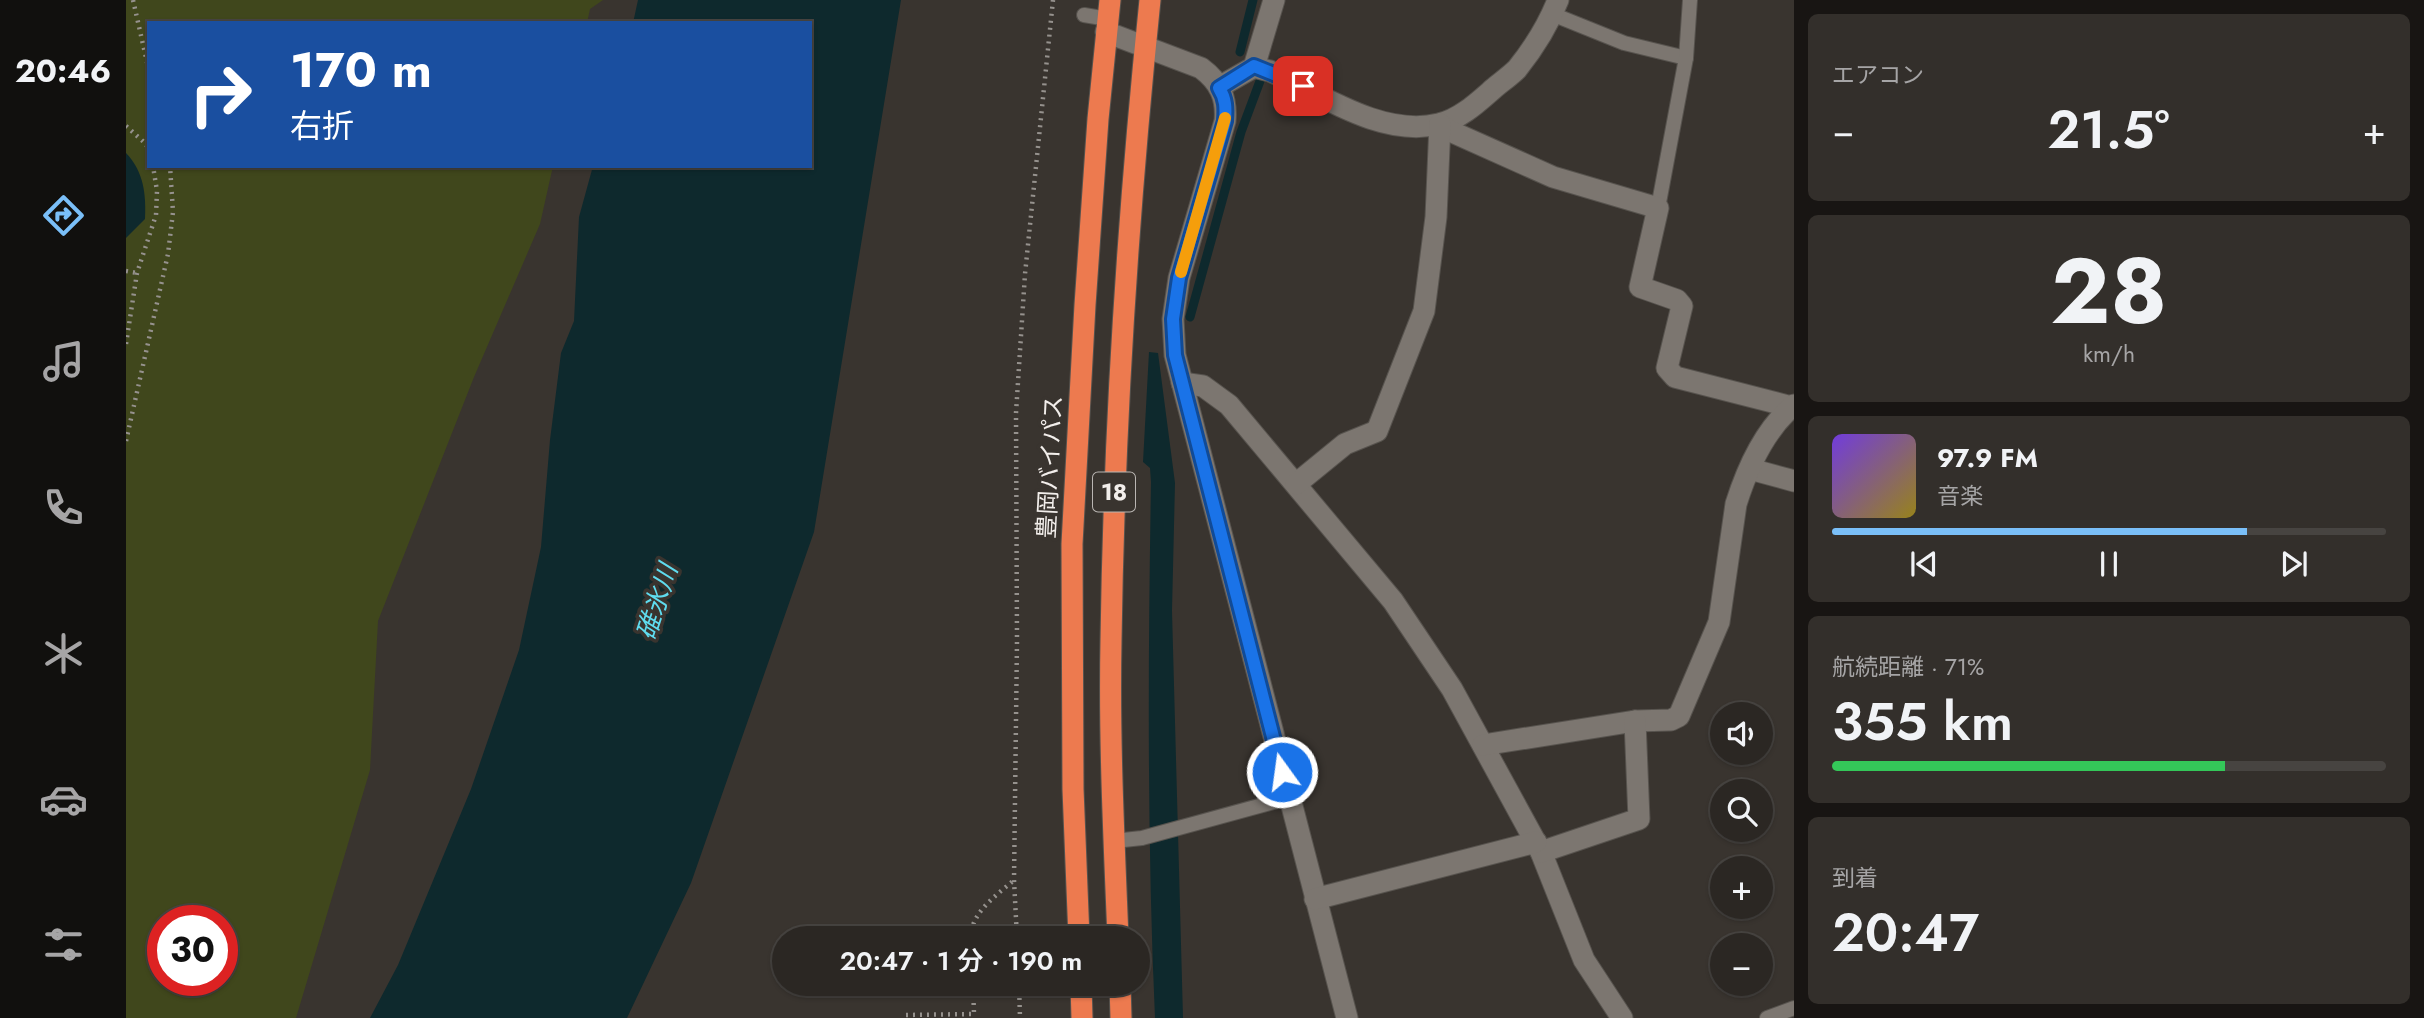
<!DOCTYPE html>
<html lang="ja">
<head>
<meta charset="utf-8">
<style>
  :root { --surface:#2b2723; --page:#332f2b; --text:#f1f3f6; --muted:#a6a5a6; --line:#474441; --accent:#7abff8 }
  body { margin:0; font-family:Jost,"Noto Sans JP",sans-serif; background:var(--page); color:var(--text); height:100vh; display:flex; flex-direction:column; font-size:26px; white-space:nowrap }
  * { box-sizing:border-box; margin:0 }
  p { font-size:23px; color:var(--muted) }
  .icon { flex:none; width:38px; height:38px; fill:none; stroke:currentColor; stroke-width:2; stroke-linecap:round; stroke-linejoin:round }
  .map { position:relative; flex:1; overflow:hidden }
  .drawer { display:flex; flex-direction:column; gap:14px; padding:14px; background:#181513; width:630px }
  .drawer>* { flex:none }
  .banner { position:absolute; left:21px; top:21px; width:665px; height:147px; border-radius:0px; box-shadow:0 2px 5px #0004,0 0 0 2px var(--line); background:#1a4fa0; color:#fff; overflow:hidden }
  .buttons { position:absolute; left:1584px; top:702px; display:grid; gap:14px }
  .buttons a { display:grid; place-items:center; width:63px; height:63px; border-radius:50%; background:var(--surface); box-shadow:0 2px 5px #0004,0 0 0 2px var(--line); font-size:35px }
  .speed { position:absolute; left:21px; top:905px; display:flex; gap:14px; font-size:35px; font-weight:700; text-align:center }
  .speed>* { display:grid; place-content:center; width:91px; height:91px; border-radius:50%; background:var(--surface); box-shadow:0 2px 5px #0004,0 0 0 2px var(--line); line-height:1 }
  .speed .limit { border:10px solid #d22; background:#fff; color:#111 }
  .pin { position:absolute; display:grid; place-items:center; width:60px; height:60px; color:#fff; margin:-30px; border-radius:14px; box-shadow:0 4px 10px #0006 }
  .me { position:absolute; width:77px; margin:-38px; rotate:346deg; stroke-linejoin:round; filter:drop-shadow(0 0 5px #0008) }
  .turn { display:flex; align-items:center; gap:24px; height:147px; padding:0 28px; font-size:32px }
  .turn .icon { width:91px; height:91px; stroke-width:2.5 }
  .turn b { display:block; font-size:49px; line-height:60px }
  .big { font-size:52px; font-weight:600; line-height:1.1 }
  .drawer .tile { flex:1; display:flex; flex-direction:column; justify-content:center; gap:10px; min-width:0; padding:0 24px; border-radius:10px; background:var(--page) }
  .drawer .dial { align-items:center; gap:0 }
  .dial b { font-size:91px; line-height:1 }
  .song { display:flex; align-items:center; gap:21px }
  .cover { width:84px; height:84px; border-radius:10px; background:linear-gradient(135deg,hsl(260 70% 55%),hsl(50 70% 35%)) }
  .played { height:7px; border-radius:4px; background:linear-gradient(90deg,var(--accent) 75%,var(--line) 75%) }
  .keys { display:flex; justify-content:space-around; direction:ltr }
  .heat { display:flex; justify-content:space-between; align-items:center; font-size:38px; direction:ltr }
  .charge { height:10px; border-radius:5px; background:linear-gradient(90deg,#34c759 71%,var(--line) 0) }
  .trip { position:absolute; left:646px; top:926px; width:378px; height:70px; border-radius:35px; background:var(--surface); box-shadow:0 2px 5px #0004,0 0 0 2px var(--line); font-weight:600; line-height:70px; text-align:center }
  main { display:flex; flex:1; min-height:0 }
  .dock { display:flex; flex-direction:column; width:126px; justify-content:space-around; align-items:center; background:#11100e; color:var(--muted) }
  .dock .icon { width:49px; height:49px }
  .dock .current { color:var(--accent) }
  .dock b { font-size:32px; color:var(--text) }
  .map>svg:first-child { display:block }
  .green { fill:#40471c; fill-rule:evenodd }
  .water { fill:#0e292d }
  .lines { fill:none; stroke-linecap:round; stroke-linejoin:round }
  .stream { stroke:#0e292d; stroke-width:9 }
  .lane-casing { stroke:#57534e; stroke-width:16 }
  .street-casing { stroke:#57534e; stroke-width:23 }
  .highway-casing { stroke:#57534e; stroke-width:23 }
  .path { stroke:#96928e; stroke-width:4.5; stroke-dasharray:2 5; stroke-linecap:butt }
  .lane { stroke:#7c7670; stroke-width:14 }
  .street { stroke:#7c7670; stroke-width:21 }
  .highway { stroke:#ed7a4f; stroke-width:21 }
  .route-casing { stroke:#114b97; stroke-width:18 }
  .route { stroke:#1a73e8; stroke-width:12 }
  .slow { stroke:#f59e0b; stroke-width:12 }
  .labels { text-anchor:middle; stroke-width:7; stroke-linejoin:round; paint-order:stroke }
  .shield { fill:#39342f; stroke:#bab6b3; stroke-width:2 }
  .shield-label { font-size:23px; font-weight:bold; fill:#f2eeeb }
  .street-label { font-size:24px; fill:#f2eeeb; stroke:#39342f }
  .water-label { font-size:26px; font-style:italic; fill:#5fdcef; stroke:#39342f }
</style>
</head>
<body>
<main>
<nav class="dock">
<b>20:46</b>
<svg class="icon current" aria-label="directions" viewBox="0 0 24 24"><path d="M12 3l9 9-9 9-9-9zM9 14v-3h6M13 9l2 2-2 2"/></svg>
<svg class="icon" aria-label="music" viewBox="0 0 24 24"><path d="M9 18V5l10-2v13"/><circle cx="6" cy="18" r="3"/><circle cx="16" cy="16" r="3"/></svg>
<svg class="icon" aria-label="phone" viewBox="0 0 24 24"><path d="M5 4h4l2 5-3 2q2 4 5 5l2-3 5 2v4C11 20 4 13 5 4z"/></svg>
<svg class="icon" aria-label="climate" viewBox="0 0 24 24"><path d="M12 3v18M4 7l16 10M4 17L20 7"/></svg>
<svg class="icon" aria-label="car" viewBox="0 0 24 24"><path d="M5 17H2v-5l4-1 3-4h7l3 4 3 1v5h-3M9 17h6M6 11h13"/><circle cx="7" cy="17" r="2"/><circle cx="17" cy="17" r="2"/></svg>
<svg class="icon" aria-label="filters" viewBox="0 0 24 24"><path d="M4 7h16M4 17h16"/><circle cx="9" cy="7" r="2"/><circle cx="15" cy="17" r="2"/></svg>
</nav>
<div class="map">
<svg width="1668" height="1018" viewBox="0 0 1668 1018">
  <rect width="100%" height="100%" fill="#39342f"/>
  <path class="green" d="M0,0h477l-13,9 -3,14h-438v143h404l-13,58 -66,153 -96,244 -8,149 -74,248h-170zM37,920h59v60h-59z"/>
  <g class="water">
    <polygon points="512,0 775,0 688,532 565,883 501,1018 244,1018 272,965 345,789 393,650 415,547 424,440 435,353 448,321 453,217 467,166 684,166 684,23 507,23"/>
    <path d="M0,153c18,19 20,41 19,66l-19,19z"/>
    <path d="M1023,352l9,1 17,130 -3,128 11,407h-28c-8,-179 -7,-357 -4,-536l-1,-14 -7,-6z"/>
  </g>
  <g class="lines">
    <g class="stream">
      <polyline points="1114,52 1127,0"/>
      <polyline points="1064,317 1115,132 1134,81"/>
    </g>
    <defs>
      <g id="lane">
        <polyline points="1426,14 1498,43 1560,58"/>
        <polyline points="958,15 982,19"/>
        <polyline points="1532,208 1560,58 1564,0"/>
        <polyline points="988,841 1016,838 1162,798"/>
        <polyline points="1641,1018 1668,1008"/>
      </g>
      <g id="street">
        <path d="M980,32l95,36c19,14 26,30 24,53l-46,157 -6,41 2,36 172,663"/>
        <path d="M1128,67l16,4c50,23 112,67 169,53 21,-5 38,-21 54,-35 7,-6 17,-13 24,-20 16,-20 32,-46 41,-69"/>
        <polyline points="1093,87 1128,67 1148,0"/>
        <polyline points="1314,124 1324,131 1427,177 1532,208 1514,287 1551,300 1556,306 1541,368 1549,377 1666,407"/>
        <polyline points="1056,383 1077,386 1103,405 1267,601 1326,689 1415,852 1458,960 1496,1018"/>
        <polyline points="1624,469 1668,481"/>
        <polyline points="1170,484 1219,444 1251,431 1298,311 1310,217 1314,124"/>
        <path d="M1357,745l152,-24 36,-1 8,-4 40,-94 17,-118c11,-35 29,-75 58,-99"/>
        <polyline points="1415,852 1513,819 1509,721"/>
        <polyline points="1189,899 1410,842"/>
      </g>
      <g id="highway">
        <polyline points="953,938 947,789 946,544 959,305 972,119 984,0"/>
        <path d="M992,938c-4,-99 -9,-198 -7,-297 3,-214 17,-428 39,-641"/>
        <polyline points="955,984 956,1018"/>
        <polyline points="994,984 995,1018"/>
      </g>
    </defs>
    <use href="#lane" class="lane-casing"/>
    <use href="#street" class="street-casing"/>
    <use href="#highway" class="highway-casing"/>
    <g class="path">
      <polyline points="7,0 23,71"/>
      <polyline points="0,126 20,144 23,151"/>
      <polyline points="0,271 11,273"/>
      <polyline points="0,344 11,273 30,215 31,191 27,166"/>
      <polyline points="0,441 42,254 47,212 44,166"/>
      <path d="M845,938c-1,-25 26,-43 43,-58"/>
      <polyline points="891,938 888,880 891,641 890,413 899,274 927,0"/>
      <polyline points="893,984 894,1018"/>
      <polyline points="780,1015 848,1014 847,984"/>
    </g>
    <use href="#lane" class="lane"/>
    <use href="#street" class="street"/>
    <use href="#highway" class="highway"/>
  </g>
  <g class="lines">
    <defs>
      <path id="route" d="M1156,772l-107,-417 -2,-36 6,-41 46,-157c1,-13 1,-22 -6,-33l35,-22 49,20"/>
    </defs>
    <use href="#route" class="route-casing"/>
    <use href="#route" class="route"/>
    <polyline class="slow" points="1055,272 1099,118"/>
  </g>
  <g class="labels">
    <rect class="shield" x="967" y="472.5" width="42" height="39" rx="5"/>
    <g class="shield-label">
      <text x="988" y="500">18</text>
    </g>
    <g class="street-label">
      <text transform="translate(924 467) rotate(-87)" y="8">豊岡バイパス</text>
    </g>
    <g class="water-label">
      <text transform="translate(531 602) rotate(-72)" y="9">碓氷川</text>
    </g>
  </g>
</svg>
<div class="buttons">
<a><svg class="icon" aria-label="sound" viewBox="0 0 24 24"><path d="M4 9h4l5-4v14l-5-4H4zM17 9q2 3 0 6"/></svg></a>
<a><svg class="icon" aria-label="search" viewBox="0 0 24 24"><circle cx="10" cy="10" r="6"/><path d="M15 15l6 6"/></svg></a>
<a>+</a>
<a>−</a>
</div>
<div class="speed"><div class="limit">30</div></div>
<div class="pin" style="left:1177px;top:86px;background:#d93025"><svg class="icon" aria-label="arrive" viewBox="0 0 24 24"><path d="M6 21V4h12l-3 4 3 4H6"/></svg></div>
<svg class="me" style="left:1156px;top:772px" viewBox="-20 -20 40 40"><circle r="17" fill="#1a73e8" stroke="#fff" stroke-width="3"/><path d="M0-11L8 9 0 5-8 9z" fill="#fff"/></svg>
<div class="trip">20:47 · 1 分 · 190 m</div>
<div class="banner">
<div class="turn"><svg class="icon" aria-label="right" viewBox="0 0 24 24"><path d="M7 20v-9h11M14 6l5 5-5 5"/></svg><div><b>170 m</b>右折</div></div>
</div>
</div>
<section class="drawer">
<div class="tile"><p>エアコン</p>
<div class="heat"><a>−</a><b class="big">21.5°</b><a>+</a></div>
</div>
<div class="tile dial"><b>28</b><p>km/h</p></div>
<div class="tile">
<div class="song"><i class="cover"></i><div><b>97.9 FM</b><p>音楽</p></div></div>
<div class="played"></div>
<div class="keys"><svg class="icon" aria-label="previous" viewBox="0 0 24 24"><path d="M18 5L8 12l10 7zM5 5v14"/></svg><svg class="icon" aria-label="pause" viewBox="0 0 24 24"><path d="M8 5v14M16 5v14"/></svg><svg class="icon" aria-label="next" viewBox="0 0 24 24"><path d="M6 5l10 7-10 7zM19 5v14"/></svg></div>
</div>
<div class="tile"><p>航続距離 · 71%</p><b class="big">355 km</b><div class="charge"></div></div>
<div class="tile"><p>到着</p><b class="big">20:47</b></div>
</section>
</main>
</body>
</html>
